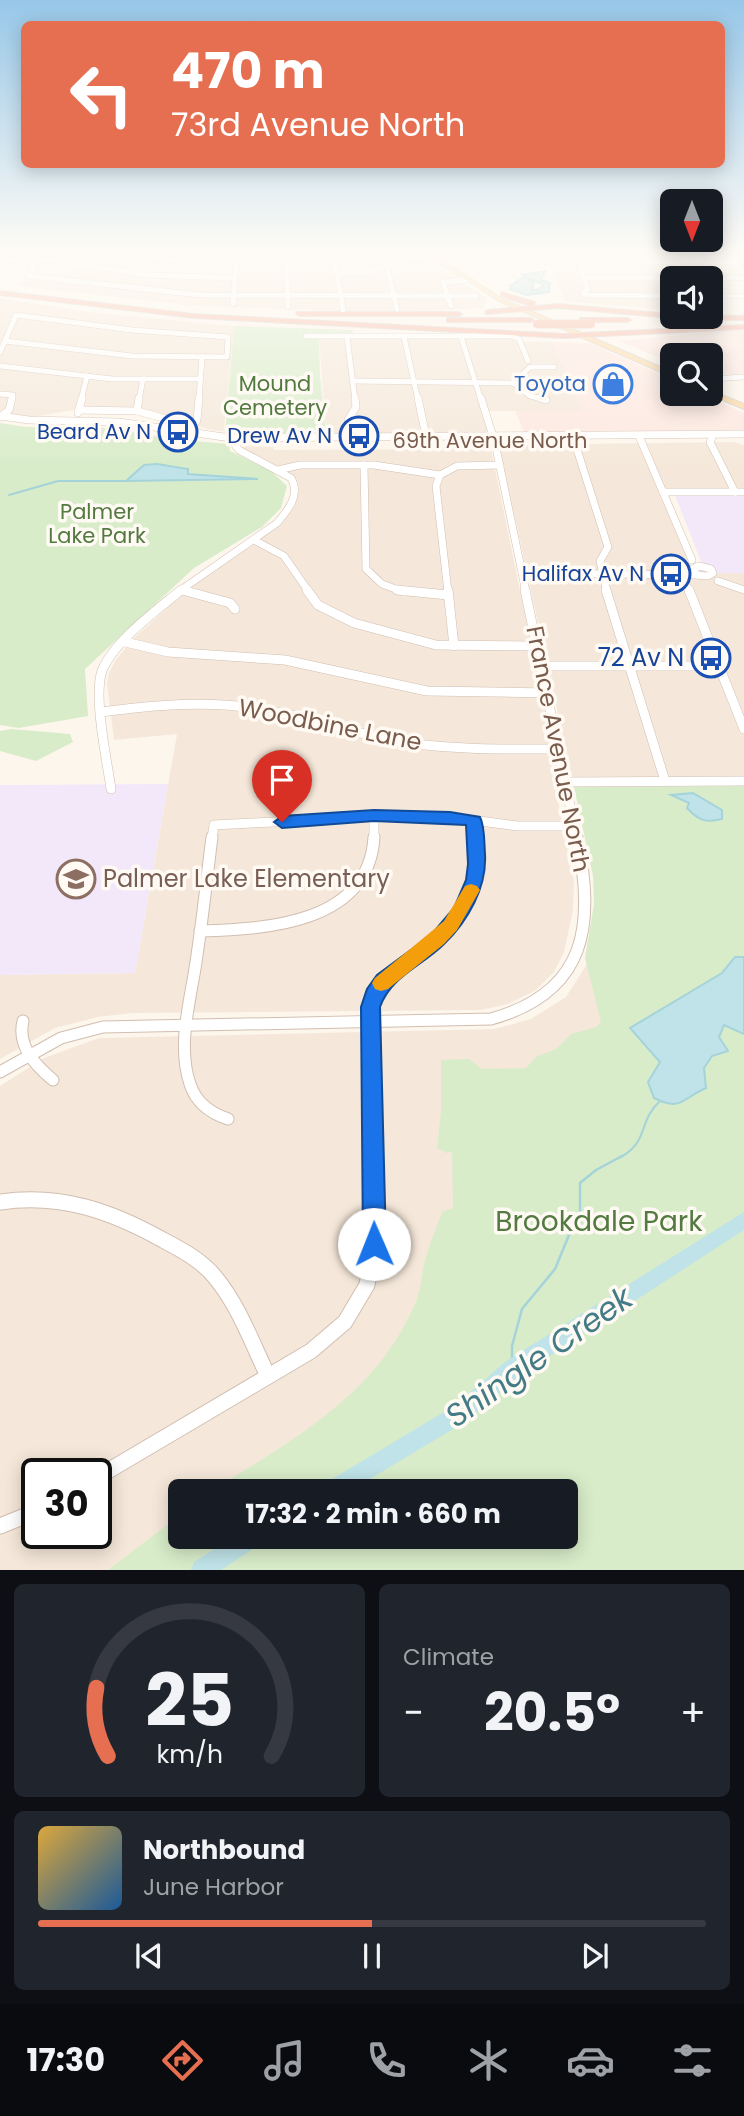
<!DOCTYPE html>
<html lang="en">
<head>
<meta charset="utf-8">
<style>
  :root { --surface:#171b24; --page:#20242c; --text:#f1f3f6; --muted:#9ea1a6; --line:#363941; --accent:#e76f51 }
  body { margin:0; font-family:Poppins,sans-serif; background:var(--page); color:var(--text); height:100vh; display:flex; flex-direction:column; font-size:26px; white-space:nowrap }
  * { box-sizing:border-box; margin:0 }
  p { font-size:23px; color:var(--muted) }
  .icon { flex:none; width:38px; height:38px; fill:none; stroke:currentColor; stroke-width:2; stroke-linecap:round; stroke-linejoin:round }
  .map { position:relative; height:1570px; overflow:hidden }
  .details { display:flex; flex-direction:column; gap:14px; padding:14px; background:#0d0f14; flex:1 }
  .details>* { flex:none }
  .hud { position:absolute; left:21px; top:21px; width:704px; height:147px; border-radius:10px; box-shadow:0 4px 18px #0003; background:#e76f51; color:#fff; overflow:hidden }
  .needle { width:46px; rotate:180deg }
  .controls { position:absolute; left:660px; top:189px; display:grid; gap:14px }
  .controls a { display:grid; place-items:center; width:63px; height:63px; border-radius:10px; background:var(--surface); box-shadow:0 4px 18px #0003; font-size:35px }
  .speed { position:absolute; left:21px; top:1458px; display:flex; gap:14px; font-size:35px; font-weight:700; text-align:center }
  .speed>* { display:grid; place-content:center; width:91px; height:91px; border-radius:50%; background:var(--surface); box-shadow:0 4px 18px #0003; line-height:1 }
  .speed .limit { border:4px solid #111; border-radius:10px; background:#fff; color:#111 }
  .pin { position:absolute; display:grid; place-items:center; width:60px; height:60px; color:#fff; margin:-72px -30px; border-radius:50% 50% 50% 0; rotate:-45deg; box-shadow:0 0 7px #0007 }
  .pin .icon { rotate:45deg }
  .me { position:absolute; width:77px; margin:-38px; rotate:359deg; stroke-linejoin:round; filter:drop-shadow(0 0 5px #0008) }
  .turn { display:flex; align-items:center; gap:24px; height:147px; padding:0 35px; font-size:32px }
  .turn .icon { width:91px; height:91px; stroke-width:2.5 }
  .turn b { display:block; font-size:49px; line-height:60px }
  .big { font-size:52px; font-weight:700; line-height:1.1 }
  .details .tile { flex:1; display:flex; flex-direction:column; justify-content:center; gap:10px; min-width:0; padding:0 24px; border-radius:10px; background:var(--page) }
  .details .dial { align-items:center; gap:0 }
  .dial svg { height:182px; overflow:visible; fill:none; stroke:var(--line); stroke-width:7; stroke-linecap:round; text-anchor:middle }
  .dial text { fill:var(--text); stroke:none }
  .song { display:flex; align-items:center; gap:21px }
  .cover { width:84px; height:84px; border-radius:10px; background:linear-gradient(135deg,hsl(40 70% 55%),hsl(210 70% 35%)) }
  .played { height:7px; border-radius:4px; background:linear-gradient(90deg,var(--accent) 50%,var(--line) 50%) }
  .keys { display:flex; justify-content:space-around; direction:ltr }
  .heat { display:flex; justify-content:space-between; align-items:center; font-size:38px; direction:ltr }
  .details .tiles { flex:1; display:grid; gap:14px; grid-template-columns:1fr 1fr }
  .tile:last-child { grid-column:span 2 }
  .trip { position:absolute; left:168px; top:1479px; width:410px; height:70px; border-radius:10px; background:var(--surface); box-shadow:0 4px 18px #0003; font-weight:700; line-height:70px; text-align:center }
  .tabs { display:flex; height:112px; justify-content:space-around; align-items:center; background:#090b0e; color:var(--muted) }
  .tabs .icon { width:49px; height:49px }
  .tabs .on { color:var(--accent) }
  .tabs b { font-size:32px; color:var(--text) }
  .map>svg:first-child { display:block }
  .residential { fill:#f5e8da; fill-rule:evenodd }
  .commercial { fill:#fde8e0 }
  .education { fill:#f3e8fa }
  .green { fill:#d8ecc9 }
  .water { fill:#bfe3e8; stroke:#a5d3da; stroke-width:2 }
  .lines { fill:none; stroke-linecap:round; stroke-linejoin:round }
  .stream-far1 { stroke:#a5d3da; stroke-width:2 }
  .stream { stroke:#a5d3da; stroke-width:2.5 }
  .river { fill:#bfe3e8; fill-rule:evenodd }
  .minor-far4-casing { stroke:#d1beb0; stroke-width:6 }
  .minor-far3-casing { stroke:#d1beb0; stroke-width:8 }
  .minor-far2-casing { stroke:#d1beb0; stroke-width:10 }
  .minor-far1-casing { stroke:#d1beb0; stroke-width:13 }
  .minor-casing { stroke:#d1beb0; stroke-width:17 }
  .major-casing { stroke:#dad1cd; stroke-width:2 }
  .highway-casing { stroke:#dad1cd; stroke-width:2 }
  .minor-far4 { stroke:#fff; stroke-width:5 }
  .minor-far3 { stroke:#fff; stroke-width:7 }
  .minor-far2 { stroke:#fff; stroke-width:9 }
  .minor-far1 { stroke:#fff; stroke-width:11 }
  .minor { stroke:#fff; stroke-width:15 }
  .major { fill:#fbd9a5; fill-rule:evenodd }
  .highway { fill:#f7b7a3; fill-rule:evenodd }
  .highway-bridge-casing { stroke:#dad1cd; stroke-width:9; stroke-linecap:butt }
  .highway-bridge { stroke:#f7b7a3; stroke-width:8 }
  .route { fill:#1a73e8; stroke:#114b97; stroke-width:2 }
  .slow { fill:#f59e0b }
  .labels { text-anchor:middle; stroke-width:7; stroke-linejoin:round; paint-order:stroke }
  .far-park-label { font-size:21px; fill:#537a41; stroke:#fffaf3 }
  .far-shop-label { font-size:21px; fill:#366cbe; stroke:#fffaf3; text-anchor:end }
  .far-transit-label { font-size:21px; fill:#164399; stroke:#fffaf3; text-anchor:end }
  .far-street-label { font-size:21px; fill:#7a5c4d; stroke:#fffaf3 }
  .transit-label { font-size:24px; fill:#164399; stroke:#fffaf3; text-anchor:end }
  .street-label { font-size:24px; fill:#7a5c4d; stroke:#fffaf3 }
  .education-label { font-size:24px; fill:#785e54; stroke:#fffaf3; text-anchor:start }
  .near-park-label { font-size:28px; fill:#537a41; stroke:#fffaf3 }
  .near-water-label { font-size:32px; font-style:italic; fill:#437c86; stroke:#fffaf3 }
</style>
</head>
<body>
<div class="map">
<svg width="744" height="1570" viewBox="0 0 744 1570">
  <rect width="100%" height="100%" fill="#fdf6ec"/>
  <g class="residential">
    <polygon points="0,251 311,251 313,262 334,263 336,273 362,274 426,258 486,298 483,308 378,313 188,305 19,286 28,267 0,267"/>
    <polygon points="548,262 579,263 586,290 580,293 584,296 672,296 672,311 565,301"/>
    <polygon points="585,263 733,263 744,276 585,277"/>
    <polygon points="672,279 672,295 585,293 591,290 587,280"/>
    <polygon points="0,298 88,312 234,326 224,431 211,430 153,413 85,408 32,417 0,412"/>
    <polygon points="319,337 509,337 517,342 552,342 583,411 482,411 488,433 326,433"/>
    <polygon points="734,442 744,445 744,490 658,491 691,566 687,570 695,576 707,578 717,573 744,573 744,786 574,787 499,445"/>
    <polygon points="243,446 273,447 274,450 491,449 559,780 555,785 574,882 573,910 564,952 554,972 536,990 508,1004 481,1010 133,1013 98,1017 55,1028 0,1059 0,975 135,973 177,734 114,740 107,684 109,673 115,661 133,639 199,579 280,526 294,507 299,491 298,482 290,475 242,449"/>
    <path d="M587,964l19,76 -149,333 -185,118h-92v45l-33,34h-147v-484l44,-28 55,-20 396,-9 36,-10 35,-22zM37,1474h59v59h-59z"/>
  </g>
  <g class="commercial">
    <polygon points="721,331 744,331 744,374 711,375 710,355 672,355 672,363 619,341"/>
    <polygon points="552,342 590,343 672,380 672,394 702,394 744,413 744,431 524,432 515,411 583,411"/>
  </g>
  <g class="education">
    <polygon points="311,251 420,251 425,255 368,271 340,271 337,262 313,261"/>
    <polygon points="675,495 744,495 744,573 717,573 712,568 702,564"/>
    <polygon points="168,784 135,973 0,975 0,785"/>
  </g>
  <g class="green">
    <polygon points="234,326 353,330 352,336 319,336 320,376 326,433 225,434"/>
    <polygon points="0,423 26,427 111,428 170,439 229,444 230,451 270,470 287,486 281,508 262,527 194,568 85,669 88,716 19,728 0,725"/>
    <polygon points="11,729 70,734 73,742 36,761 0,751 0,731"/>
    <path d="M744,786v784h-636l72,-55v21h385v-45h-354c82,-51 164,-95 204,-187 7,-15 6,-32 11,-47 4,-15 11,-30 16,-45l11,-4 -1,-57 -5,2 -10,-5 4,-37v-51l28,-1 13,10 44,-1 10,-11 20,-8 15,-15 25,-7 5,-5 -16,-64 9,-54 -1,-28 -19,-89z"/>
  </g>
  <g class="water">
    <polygon points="545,271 541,280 550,283 549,292 526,295 510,289 510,286 524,277 534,282 532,290 537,290 544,285 523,275"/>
    <polygon points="157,464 188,469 188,474 258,479 126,481 144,465"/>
    <path d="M693,793l29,17v9c-16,4 -23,2 -35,-11l2,-5 -18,-8z"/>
    <path d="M735,957h9v77l-20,-9 -5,12 9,14 -16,5 -8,12 2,20c-24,10 -24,24 -52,10l-6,-16 12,-20 -30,-34 92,-55z"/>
  </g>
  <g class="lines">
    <g class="stream-far1">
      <polyline points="9,495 58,481 126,481"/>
      <path d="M619,1158c31,-16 18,-36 41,-57"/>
    </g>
    <polyline class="stream" points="512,1369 512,1346 522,1309 555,1269 569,1235 580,1223 580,1183 596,1170 622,1156"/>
    <g class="river">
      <polygon points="744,1212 744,1230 519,1376 468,1420 350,1491 321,1491 324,1484 454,1406 505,1362"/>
      <polygon points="235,1536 265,1536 262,1543 221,1570 191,1570 194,1562"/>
    </g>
    <defs>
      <g id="minor-far4">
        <polyline points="105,251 180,261 335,262 343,310"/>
        <polyline points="286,251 288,307"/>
        <polyline points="483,251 515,262 744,262"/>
        <polyline points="582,251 585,258 580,269 588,289 583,293 585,295 672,296"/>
        <polyline points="725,251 744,273"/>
        <polyline points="0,259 26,260"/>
        <polyline points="387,268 397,309"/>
        <polyline points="338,273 364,273 412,258 466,251"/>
        <polyline points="0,274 41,251"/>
        <polyline points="235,278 148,275 48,260 36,261 29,276 200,295 477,296"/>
        <polyline points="584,278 744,278"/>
        <polyline points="710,296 744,296"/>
        <polyline points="233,304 237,251"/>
        <polyline points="451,306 443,282 467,280"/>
        <polygon points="16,315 132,330 228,337 227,357 132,356 5,341"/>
        <polyline points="306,336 512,336 519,339 528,361"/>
        <polyline points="347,337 355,400"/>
        <polyline points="404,337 418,400"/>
        <polyline points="461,337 481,400"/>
        <polyline points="0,352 5,341"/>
        <polyline points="0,366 112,379 200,379"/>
        <polyline points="710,379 744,377"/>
        <polyline points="353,381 513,383"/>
        <polyline points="513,383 530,367 554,367"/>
        <polyline points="513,383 530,396 546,400"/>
        <polyline points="0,394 13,395 12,400"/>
        <polyline points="81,400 87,376"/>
        <polyline points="139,400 143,379"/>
        <polyline points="199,400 202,357"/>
      </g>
      <g id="minor-far3">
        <polyline points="418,398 426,436"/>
        <polyline points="481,398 495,443 526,592"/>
        <polyline points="540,398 546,400"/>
        <polyline points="79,410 137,411 193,426"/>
        <polyline points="137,411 139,398"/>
        <polyline points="78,413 82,398"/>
        <polyline points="0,416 29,420 119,422 231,438 744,434"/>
        <polyline points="0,417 9,410 12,398"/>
        <polyline points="190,431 197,420 199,398"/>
        <polyline points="639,436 692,560"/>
        <polyline points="712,438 710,442 735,492"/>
        <polyline points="574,440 608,547 600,561 607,592"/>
        <polyline points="349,441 348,420 356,407 355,398"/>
        <polyline points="364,465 366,569 382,584 404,592"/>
        <polyline points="278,470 300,465 374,465 440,475 457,466 500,465"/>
        <polyline points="440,475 436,486 448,592"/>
        <polyline points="663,492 744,492"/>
        <polyline points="254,540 284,556 309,592"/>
        <polygon points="699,566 711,569 713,573 708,576 697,575 693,569"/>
        <polyline points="522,573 697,575"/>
        <polyline points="682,573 689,592"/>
        <polyline points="718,581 744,590"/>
        <polyline points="182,590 188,592"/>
        <path d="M178,592l99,-69c11,-13 24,-28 14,-45l-52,-28 -4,-5 1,-7"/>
      </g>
      <g id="minor-far2">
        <polyline points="182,590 230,603 235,609"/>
        <polyline points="307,590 318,605 354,623 436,645 538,646"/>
        <polyline points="397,590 448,595"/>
        <polyline points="448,590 454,646"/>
        <polyline points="525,590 577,839"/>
        <polyline points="606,590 665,781"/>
        <polyline points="689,590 744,729"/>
        <polyline points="125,642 168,652 285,660 427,691 548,693"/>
        <polyline points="542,666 718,666"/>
        <path d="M101,712c53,-7 106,-12 159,-3 51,8 99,27 150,34 49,7 99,6 149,6"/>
        <polyline points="566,782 744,781"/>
        <path d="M111,789c-4,-29 -18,-92 -9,-118 11,-29 55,-61 79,-81"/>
        <polyline points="474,821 475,839"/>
        <polyline points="212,839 214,825 386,816 450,817 517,826 575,826"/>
        <polyline points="374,839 374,816"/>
      </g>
      <g id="minor-far1">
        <path d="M212,837c-5,39 -9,79 -15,118 -5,41 -21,88 -7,129 6,19 20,29 38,35"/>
        <path d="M200,931c66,-2 169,-7 174,-94"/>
        <path d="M23,1021c-6,25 12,44 30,59"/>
        <path d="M0,1072l61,-34 42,-11 388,-8c97,-27 104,-95 86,-182"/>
        <path d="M373,1158l-2,-151c7,-23 22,-34 41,-48 44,-33 67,-65 63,-122"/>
      </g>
      <g id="minor">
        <path d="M0,1202c60,-9 111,9 163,38 19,10 38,20 52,37 24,29 37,66 53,99"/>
        <polyline points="96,1478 311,1351 345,1322 367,1285 374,1244 373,1156"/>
        <polyline points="0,1526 37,1511"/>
      </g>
      <g id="major">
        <polygon points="421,251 428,251 503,299 672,372 672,377 499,301"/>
        <polygon points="710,390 744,404 744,409 708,394 710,394"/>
      </g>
      <g id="highway">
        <polygon points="0,291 194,314 564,334 744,325 744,329 564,338 194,318 0,295"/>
        <polygon points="501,292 535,302 534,306 558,304 672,314 672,317 675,317 672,318 558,308 486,314 485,312 489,310 531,306 501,296"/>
        <polygon points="297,312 458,312 462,314 458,316 300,316 296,314"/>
        <polygon points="710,315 744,316 744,320 693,319 689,317"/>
        <polygon points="447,318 530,318 534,320 530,322 447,322"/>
        <polygon points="580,318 627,318 631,320 627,322 580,322"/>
      </g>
    </defs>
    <use href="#minor-far4" class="minor-far4-casing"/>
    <use href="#minor-far3" class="minor-far3-casing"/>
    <use href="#minor-far2" class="minor-far2-casing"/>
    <use href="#minor-far1" class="minor-far1-casing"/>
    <use href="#minor" class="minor-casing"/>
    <use href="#major" class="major-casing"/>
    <use href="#highway" class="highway-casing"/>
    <use href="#minor-far4" class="minor-far4"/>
    <use href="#minor-far3" class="minor-far3"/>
    <use href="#minor-far2" class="minor-far2"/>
    <use href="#minor-far1" class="minor-far1"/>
    <use href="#minor" class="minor"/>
    <use href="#major" class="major"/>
    <use href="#highway" class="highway"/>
    <defs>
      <polyline id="highway-bridge" points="537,324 591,324"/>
    </defs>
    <use href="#highway-bridge" class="highway-bridge-casing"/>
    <use href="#highway-bridge" class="highway-bridge"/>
  </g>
  <linearGradient id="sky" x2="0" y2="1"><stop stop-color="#97c7e8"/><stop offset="0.53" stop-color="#fefbf6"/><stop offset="1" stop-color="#fefbf6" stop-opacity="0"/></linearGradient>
  <rect width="744" height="471" fill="url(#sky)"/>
  <path class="route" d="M374,810l76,2 30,5c5,10 4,25 5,37 2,33 -17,67 -41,90 -22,22 -53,32 -64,63l6,237 -4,8 -8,3 -8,-3 -3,-8 -2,-237 6,-18 10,-14 54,-40 23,-27 12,-28 2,-16 -2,-39 -92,-4 -92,7 -8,-6 8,-6z"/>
  <polygon class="slow" points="471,884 477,886 480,890 457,930 444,944 388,989 381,991 375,989 372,983 375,978 444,921 465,886"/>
  <defs>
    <symbol id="shop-ring" viewBox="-11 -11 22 22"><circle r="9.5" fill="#fffaf3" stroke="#3f7fe0" stroke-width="1.5"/><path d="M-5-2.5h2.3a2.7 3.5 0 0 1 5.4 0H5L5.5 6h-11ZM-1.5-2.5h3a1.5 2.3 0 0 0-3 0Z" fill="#3f7fe0"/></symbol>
    <symbol id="bus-ring" viewBox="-11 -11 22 22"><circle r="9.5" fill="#fffaf3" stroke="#1a4fb4" stroke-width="1.5"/><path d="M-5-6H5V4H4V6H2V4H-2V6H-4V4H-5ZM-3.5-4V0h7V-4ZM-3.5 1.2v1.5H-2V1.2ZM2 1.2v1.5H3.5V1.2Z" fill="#1a4fb4"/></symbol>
    <symbol id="school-ring" viewBox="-11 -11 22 22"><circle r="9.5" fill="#fffaf3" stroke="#8d6e63" stroke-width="1.5"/><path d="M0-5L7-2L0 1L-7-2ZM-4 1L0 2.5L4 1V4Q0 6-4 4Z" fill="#8d6e63"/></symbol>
  </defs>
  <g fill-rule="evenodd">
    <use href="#shop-ring" x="591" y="362" width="44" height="44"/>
    <use href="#bus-ring" x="156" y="410" width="44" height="44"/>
    <use href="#bus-ring" x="337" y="414" width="44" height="44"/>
    <use href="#bus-ring" x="649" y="552" width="44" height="44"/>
    <use href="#bus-ring" x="689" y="636" width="44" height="44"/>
    <use href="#school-ring" x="54" y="857" width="44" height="44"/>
  </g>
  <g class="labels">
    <g class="far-park-label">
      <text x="275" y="391">Mound<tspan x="275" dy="24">Cemetery</tspan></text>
      <text x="97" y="519">Palmer<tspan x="97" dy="24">Lake Park</tspan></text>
    </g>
    <g class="far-shop-label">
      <text x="586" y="391">Toyota</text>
    </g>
    <g class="far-transit-label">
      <text x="151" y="439">Beard Av N</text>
      <text x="332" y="443">Drew Av N</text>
      <text x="644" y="581">Halifax Av N</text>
    </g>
    <g class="far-street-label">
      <text x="490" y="448">69th Avenue North</text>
    </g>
    <g class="transit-label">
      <text x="684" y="666">72 Av N</text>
    </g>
    <g class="street-label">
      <text transform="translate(330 725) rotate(11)" y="8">Woodbine Lane</text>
      <text transform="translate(558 749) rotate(79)" y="8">France Avenue North</text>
    </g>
    <g class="education-label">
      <text x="103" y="887">Palmer Lake Elementary</text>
    </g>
    <g class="near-park-label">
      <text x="599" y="1231">Brookdale Park</text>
    </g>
    <g class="near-water-label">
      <text transform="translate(539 1357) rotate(-35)" y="11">Shingle Creek</text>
    </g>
  </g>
</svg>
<div class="controls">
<a><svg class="needle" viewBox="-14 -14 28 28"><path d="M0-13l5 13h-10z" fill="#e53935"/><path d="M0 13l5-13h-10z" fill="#9ea1a6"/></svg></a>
<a><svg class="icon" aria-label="sound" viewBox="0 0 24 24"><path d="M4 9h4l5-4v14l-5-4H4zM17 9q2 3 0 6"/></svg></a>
<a><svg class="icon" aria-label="search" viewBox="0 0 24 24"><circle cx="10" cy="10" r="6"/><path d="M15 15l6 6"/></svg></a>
</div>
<div class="speed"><div class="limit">30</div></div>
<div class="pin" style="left:282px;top:822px;background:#d93025"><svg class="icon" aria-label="arrive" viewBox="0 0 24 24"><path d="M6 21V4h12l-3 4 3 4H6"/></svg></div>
<svg class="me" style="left:374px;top:1244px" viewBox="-20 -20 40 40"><circle r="19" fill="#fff"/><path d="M0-13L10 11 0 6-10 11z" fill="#1a73e8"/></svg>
<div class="trip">17:32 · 2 min · 660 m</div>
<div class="hud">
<div class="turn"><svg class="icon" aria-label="left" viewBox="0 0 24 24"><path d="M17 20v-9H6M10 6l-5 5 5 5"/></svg><div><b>470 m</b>73rd Avenue North</div></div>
</div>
</div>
<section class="details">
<div class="tiles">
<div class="tile dial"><svg viewBox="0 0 100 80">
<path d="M14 69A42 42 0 1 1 86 69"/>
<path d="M14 69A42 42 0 0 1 9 39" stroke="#e76f51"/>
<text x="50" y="56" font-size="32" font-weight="700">25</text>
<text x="50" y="72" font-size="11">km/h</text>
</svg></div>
<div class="tile"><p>Climate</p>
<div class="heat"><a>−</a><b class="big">20.5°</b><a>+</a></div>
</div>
<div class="tile">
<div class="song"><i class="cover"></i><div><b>Northbound</b><p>June Harbor</p></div></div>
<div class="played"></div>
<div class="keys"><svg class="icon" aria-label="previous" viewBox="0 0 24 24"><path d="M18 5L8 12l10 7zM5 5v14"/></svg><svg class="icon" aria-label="pause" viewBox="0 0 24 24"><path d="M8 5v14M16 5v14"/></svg><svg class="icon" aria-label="next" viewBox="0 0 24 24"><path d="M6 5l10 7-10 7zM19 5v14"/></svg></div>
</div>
</div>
</section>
<nav class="tabs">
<b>17:30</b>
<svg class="icon on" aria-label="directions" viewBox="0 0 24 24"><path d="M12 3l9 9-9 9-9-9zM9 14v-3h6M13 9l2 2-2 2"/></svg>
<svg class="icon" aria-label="music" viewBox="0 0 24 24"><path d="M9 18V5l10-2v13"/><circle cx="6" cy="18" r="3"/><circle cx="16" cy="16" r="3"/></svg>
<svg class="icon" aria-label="phone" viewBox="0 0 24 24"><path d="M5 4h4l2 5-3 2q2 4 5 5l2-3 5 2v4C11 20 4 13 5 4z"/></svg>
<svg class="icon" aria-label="climate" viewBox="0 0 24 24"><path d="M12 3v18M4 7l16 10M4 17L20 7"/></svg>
<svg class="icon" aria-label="car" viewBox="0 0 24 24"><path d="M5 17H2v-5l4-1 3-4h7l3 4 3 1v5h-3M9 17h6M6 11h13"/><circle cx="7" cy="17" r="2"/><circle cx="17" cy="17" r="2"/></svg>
<svg class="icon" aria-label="filters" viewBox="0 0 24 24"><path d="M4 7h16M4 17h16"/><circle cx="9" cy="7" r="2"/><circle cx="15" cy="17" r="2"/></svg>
</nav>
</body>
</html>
